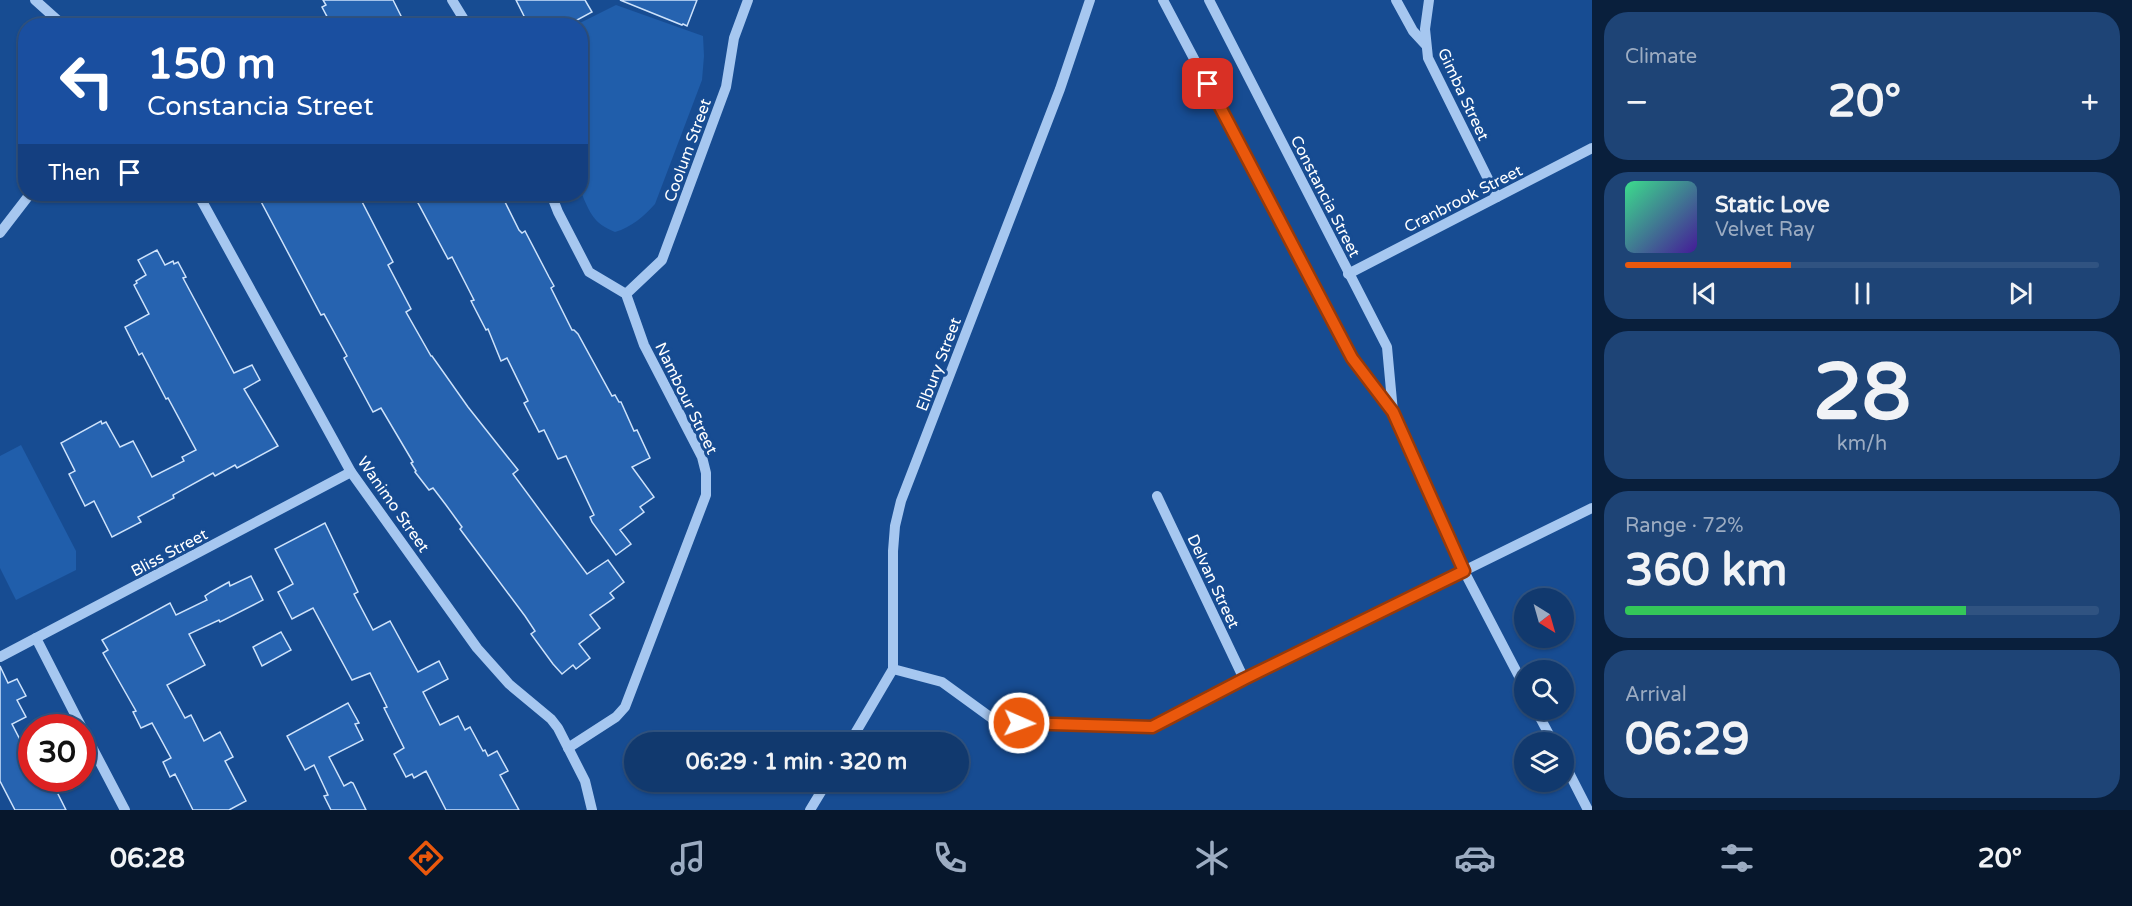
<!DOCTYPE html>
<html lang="en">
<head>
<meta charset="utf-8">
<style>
  :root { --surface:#11396e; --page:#1e4476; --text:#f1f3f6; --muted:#9cacc2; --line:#305381; --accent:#ea580c }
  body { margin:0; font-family:"Varela Round",sans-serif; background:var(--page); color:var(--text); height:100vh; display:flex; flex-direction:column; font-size:22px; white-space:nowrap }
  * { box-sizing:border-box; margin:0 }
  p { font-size:20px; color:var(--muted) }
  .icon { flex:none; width:33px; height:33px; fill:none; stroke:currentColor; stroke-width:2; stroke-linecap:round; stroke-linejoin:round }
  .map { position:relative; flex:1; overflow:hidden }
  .details { display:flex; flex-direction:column; gap:12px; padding:12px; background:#091f3c; width:540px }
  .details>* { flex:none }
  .guide { position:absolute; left:18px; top:18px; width:570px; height:183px; border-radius:24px; box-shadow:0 2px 4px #0004,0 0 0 2px var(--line); background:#1a4fa0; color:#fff; overflow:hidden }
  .needle { width:39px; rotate:143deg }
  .fabs { position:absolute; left:1514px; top:588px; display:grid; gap:12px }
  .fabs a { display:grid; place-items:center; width:60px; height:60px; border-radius:50%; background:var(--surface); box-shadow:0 2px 4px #0004,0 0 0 2px var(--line); font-size:30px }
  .speed { position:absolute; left:18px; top:714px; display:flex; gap:12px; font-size:30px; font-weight:700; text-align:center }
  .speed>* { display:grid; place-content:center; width:78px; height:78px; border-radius:50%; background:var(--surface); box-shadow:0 2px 4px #0004,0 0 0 2px var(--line); line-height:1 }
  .speed .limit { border:9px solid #d22; background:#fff; color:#111 }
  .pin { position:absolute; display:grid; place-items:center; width:51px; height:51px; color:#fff; margin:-26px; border-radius:12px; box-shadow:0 3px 9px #0006 }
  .me { position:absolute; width:66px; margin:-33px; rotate:92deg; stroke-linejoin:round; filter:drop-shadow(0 0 4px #0008) }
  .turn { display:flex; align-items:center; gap:21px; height:126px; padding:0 30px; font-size:27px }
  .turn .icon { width:78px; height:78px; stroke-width:2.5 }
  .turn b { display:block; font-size:42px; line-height:51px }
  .then { display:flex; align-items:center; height:57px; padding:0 30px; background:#0003; gap:12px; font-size:22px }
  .big { font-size:45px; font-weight:700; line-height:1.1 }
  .details .card { flex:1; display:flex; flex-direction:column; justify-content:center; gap:9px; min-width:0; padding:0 21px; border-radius:24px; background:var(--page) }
  .details .dial { align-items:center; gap:0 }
  .dial b { font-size:78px; line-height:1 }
  .song { display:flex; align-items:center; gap:18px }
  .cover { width:72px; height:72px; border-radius:9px; background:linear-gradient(135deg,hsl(150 70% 55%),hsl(260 70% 35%)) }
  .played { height:6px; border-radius:3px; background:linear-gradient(90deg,var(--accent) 35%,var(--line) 35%) }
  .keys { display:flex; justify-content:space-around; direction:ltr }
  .heat { display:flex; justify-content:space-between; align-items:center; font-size:33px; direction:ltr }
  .charge { height:9px; border-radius:4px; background:linear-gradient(90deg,#34c759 72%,var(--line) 0) }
  .trip { position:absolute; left:624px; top:732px; width:345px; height:60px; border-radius:30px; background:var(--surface); box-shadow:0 2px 4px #0004,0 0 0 2px var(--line); font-weight:700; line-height:60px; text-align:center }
  .tab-bar { display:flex; height:96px; justify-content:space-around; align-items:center; background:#07172c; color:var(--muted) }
  .tab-bar .icon { width:42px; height:42px }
  .tab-bar .selected { color:var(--accent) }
  .tab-bar b { font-size:27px; color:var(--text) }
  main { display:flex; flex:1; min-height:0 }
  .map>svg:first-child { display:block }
  .green { fill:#205eab }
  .building { fill:#2663b0; stroke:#cde2fb; stroke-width:1.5 }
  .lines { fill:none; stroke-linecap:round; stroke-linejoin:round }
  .minor { stroke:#a6c7f0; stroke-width:10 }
  .route-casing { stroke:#983908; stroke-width:15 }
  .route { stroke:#ea580c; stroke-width:10 }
  .labels { text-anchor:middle; stroke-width:6; stroke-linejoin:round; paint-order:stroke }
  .street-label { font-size:16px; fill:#fff; stroke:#174c92 }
</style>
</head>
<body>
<main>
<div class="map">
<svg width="1592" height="810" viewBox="0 0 1592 810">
  <rect width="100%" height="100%" fill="#174c92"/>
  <g class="green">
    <path d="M616,5l87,31 1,20 -2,24 -47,124c-12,13 -23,23 -40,28 -22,-9 -25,-19 -34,-40l-1,-166 -4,-1z"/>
    <polygon points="21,445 76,551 76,570 16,600 0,568 0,456"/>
  </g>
  <g class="building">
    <polygon points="323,0 393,0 406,26 332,26 322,7 326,5"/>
    <polygon points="516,0 585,0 592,12 566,26 529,26"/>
    <polygon points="620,0 697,0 687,26 683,24 682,25"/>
    <polygon points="257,194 358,194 393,262 388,265 411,309 406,312 431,356 432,356 468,407 518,470 513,474 587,574 608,560 624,582 610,593 614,598 590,615 600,628 579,644 590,658 576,669 573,665 562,674 553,664 531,634 535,631 525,616 460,529 462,527 446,505 433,488 429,490 415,472 416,471 411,463 413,462 381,408 373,412 344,358 347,356 324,314 321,315"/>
    <polygon points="431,194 501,194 519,230 522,233 525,231 549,277 554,286 551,288 572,330 574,330 578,334 612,396 615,395 619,402 621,402 634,431 637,430 650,458 632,467 654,497 640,507 644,512 620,530 631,544 616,555 592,522 590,517 594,515 566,456 558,459 544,430 539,432 524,403 528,401 507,358 501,361 488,329 486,330 471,301 474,300 452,257 448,259 417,201"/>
    <polygon points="157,250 165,265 173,261 174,264 178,262 186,277 183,278 234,373 252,365 260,380 244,389 278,446 237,468 235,465 215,476 213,473 173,495 174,498 138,517 141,522 112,537 94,501 85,506 69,474 75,471 61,443 101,421 102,424 106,422 120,447 133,441 152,477 184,461 182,457 196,450 168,398 166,399 142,353 139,355 125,327 149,314 134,285 137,283 136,281 146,275 138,260"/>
    <polygon points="325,523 358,592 354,594 373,630 390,621 418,672 439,661 448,679 423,692 440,725 458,716 465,730 470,727 483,751 485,750 488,756 497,751 508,771 500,775 519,810 446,810 426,771 414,778 412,774 406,777 394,754 404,748 384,708 387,707 370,673 352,680 313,608 292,619 278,592 293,584 275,549"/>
    <polygon points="251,576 263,600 220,622 219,620 189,634 205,665 167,685 185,718 191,715 204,741 220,732 233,757 225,761 246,801 229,810 193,810 175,774 170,777 163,762 171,758 152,723 141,728 133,712 136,711 103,653 108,650 102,640 170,603 176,615 207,600 205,596 211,592 229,582 230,586"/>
    <polygon points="281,632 291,650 262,666 253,647"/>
    <polygon points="0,666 8,683 17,679 26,696 17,700 26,717 12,724 32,763 32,778 50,778 66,810 15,810 0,781"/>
    <polygon points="348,703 359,723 355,724 363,740 329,757 344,786 351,782 353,783 366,810 331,810 324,796 328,795 314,765 305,770 287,736"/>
  </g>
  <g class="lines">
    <g class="minor">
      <polyline points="35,0 64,26"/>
      <polyline points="452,0 468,26"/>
      <polyline points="1163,0 1352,358 1393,412 1464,571 1524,686"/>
      <polyline points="1209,0 1387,347 1393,412"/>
      <polyline points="1396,0 1413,31 1425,44"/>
      <polyline points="1429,0 1425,29 1428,58 1497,197"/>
      <polyline points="198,194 351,472 477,648 509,684 551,719 558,728 585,781 592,810"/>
      <polyline points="551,194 558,212 589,272 626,294 644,345 702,457 706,473 706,495 625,707 616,717 568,748"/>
      <polyline points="0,233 30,194"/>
      <polyline points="1348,274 1592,148"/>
      <polyline points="626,294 662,260 726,87 734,38 748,0"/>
      <polyline points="1157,496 1244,679"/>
      <polyline points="36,638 82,728"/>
      <polyline points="0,657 351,472"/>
      <polyline points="893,669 942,682 997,722 1152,727 1244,679 1592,508"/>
      <polyline points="1536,710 1553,742"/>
      <polyline points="82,728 125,810"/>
      <polyline points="850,742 893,669 893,551 895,526 901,501 1060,89 1090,0"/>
      <polyline points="1563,761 1588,810"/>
      <polyline points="810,810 827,782"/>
    </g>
  </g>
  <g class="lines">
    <defs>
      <polyline id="route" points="1019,723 1152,727 1244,679 1464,571 1393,412 1352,358 1208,84"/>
    </defs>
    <use href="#route" class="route-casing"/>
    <use href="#route" class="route"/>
  </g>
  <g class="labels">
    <g class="street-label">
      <text transform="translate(1464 94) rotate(65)" y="6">Gimba Street</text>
      <text transform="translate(687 150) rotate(-70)" y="6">Coolum Street</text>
      <text transform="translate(1326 196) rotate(63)" y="6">Constancia Street</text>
      <text transform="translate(1463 198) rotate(-27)" y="6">Cranbrook Street</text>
      <text transform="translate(938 364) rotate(-69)" y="6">Elbury Street</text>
      <text transform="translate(687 398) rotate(64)" y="6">Nambour Street</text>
      <text transform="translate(394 504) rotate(55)" y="6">Wanimo Street</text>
      <text transform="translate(169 552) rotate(-28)" y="6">Bliss Street</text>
      <text transform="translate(1214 581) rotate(65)" y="6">Delvan Street</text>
    </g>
  </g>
</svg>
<div class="fabs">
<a><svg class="needle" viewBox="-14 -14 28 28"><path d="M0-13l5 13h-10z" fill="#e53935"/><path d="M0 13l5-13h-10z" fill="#9cacc2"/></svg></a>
<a><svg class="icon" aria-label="search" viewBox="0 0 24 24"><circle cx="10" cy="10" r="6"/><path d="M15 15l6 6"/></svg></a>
<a><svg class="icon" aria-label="layers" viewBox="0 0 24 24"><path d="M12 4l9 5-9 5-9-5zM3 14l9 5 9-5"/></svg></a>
</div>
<div class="speed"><div class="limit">30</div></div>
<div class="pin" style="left:1208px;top:84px;background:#d93025"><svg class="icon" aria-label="arrive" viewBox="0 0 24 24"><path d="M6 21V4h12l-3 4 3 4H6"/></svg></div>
<svg class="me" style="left:1019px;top:723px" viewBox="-20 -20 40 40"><circle r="17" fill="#ea580c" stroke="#fff" stroke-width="3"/><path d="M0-11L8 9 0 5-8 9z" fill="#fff"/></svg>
<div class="trip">06:29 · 1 min · 320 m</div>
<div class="guide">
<div class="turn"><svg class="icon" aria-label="left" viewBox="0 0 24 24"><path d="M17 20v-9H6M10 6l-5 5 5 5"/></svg><div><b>150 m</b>Constancia Street</div></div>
<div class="then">Then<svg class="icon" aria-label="arrive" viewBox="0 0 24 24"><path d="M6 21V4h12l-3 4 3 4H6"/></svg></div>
</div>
</div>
<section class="details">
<div class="card"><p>Climate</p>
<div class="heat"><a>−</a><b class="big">20°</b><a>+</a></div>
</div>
<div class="card">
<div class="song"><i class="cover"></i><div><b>Static Love</b><p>Velvet Ray</p></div></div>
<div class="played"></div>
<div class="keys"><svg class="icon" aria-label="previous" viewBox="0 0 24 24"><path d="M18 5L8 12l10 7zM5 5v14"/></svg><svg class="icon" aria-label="pause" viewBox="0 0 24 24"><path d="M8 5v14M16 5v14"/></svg><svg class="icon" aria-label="next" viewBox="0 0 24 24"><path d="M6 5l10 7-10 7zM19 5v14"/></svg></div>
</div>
<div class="card dial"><b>28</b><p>km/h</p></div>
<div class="card"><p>Range · 72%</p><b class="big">360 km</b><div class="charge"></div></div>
<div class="card"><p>Arrival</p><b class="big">06:29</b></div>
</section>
</main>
<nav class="tab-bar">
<b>06:28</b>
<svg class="icon selected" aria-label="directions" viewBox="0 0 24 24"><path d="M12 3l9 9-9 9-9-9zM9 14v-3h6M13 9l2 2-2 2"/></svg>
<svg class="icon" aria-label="music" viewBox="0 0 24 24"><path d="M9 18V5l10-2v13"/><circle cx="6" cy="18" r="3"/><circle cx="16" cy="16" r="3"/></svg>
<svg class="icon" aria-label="phone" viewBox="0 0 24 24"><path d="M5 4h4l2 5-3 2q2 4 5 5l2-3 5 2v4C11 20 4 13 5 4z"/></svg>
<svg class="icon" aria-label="climate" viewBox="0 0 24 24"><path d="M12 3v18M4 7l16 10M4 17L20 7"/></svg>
<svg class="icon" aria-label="car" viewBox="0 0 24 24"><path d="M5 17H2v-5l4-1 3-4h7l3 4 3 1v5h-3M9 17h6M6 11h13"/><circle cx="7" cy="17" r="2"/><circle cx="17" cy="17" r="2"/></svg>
<svg class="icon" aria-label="filters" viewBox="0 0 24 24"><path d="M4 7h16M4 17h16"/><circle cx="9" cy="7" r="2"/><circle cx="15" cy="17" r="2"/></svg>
<b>20°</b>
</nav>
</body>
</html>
